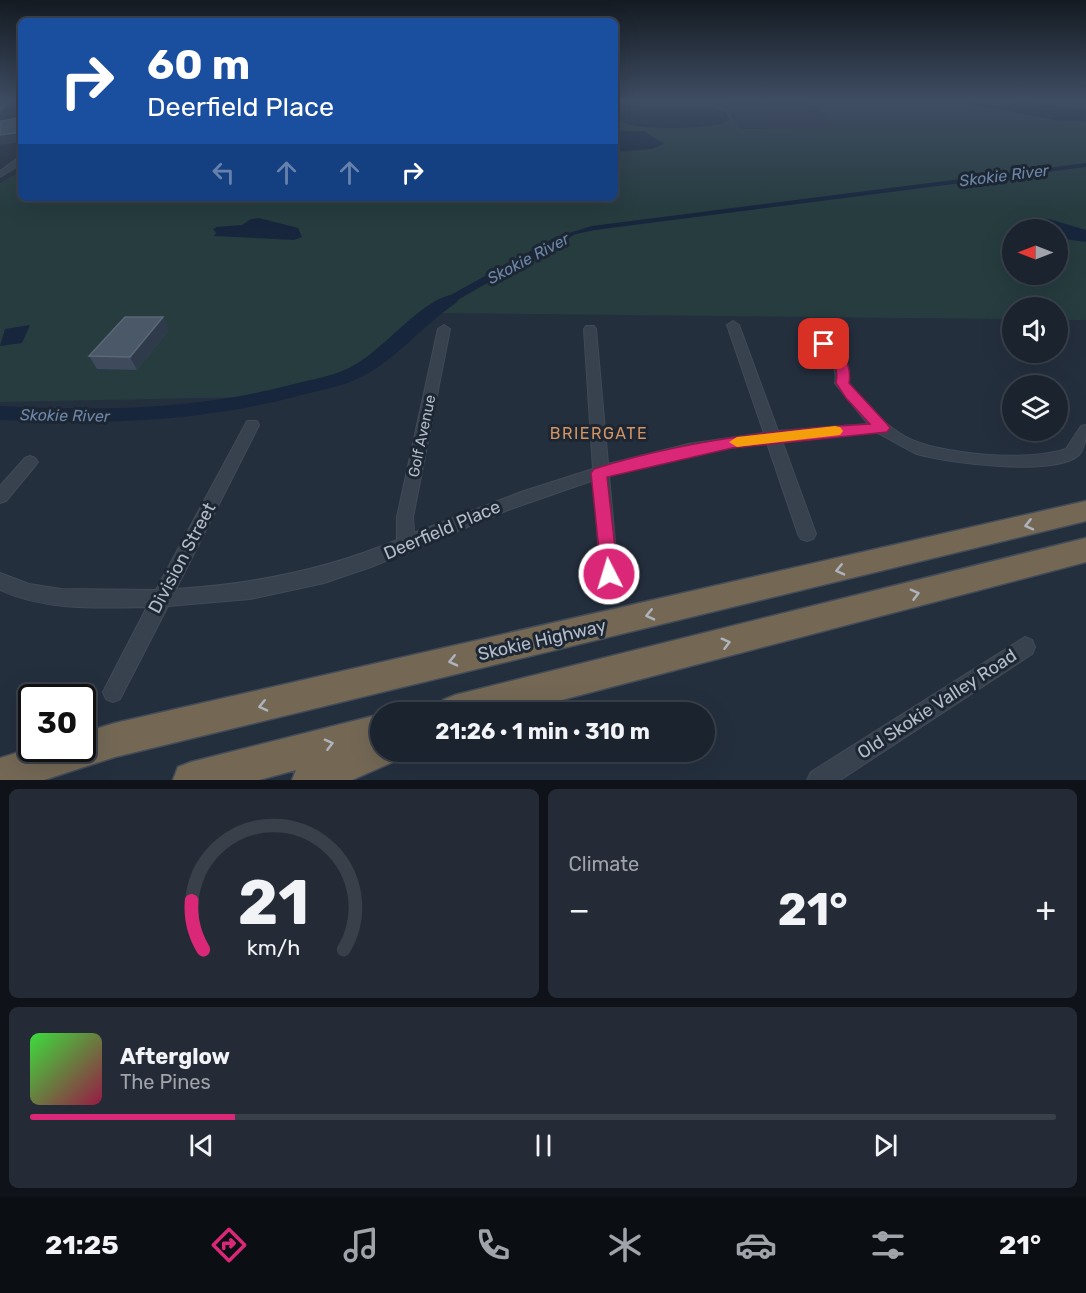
<!DOCTYPE html>
<html lang="en">
<head>
<meta charset="utf-8">
<style>
  :root { --surface:#1b232e; --page:#242b36; --text:#f1f3f6; --muted:#a0a4aa; --line:#39404a; --accent:#db2777 }
  body { margin:0; font-family:Rubik,sans-serif; background:var(--page); color:var(--text); height:100vh; display:flex; flex-direction:column; font-size:22px; white-space:nowrap }
  * { box-sizing:border-box; margin:0 }
  p { font-size:20px; color:var(--muted) }
  .icon { flex:none; width:33px; height:33px; fill:none; stroke:currentColor; stroke-width:2; stroke-linecap:round; stroke-linejoin:round }
  .map { position:relative; height:780px; overflow:hidden }
  .panel { display:flex; flex-direction:column; gap:9px; padding:9px; background:#0f1319; flex:1 }
  .panel>* { flex:none }
  .banner { position:absolute; left:18px; top:18px; width:600px; height:183px; border-radius:9px; box-shadow:0 6px 24px #0002,0 0 0 2px var(--line); background:#1a4fa0; color:#fff; overflow:hidden }
  .needle { width:39px; rotate:270deg }
  .buttons { position:absolute; left:1002px; top:219px; display:grid; gap:12px }
  .buttons a { display:grid; place-items:center; width:66px; height:66px; border-radius:50%; background:var(--surface); box-shadow:0 6px 24px #0002,0 0 0 2px var(--line); font-size:30px }
  .speed { position:absolute; left:18px; top:684px; display:flex; gap:12px; font-size:30px; font-weight:700; text-align:center }
  .speed>* { display:grid; place-content:center; width:78px; height:78px; border-radius:50%; background:var(--surface); box-shadow:0 6px 24px #0002,0 0 0 2px var(--line); line-height:1 }
  .speed .limit { border:3px solid #111; border-radius:9px; background:#fff; color:#111 }
  .pin { position:absolute; display:grid; place-items:center; width:51px; height:51px; color:#fff; margin:-26px; border-radius:12px; box-shadow:0 3px 9px #0006 }
  .me { position:absolute; width:66px; margin:-33px; rotate:355deg; stroke-linejoin:round; filter:drop-shadow(0 0 4px #0008) }
  .turn { display:flex; align-items:center; gap:21px; height:126px; padding:0 30px; font-size:27px }
  .turn .icon { width:78px; height:78px; stroke-width:2.5 }
  .turn b { display:block; font-size:42px; line-height:51px }
  .lanes { display:flex; align-items:center; height:57px; padding:0 30px; background:#0003; justify-content:center; gap:30px; direction:ltr }
  .lanes .off { opacity:.35 }
  .big { font-size:45px; font-weight:700; line-height:1.1 }
  .panel .widget { flex:1; display:flex; flex-direction:column; justify-content:center; gap:9px; min-width:0; padding:0 21px; border-radius:9px; background:var(--page) }
  .panel .dial { align-items:center; gap:0 }
  .dial svg { height:156px; overflow:visible; fill:none; stroke:var(--line); stroke-width:7; stroke-linecap:round; text-anchor:middle }
  .dial text { fill:var(--text); stroke:none }
  .song { display:flex; align-items:center; gap:18px }
  .cover { width:72px; height:72px; border-radius:9px; background:linear-gradient(135deg,hsl(120 70% 55%),hsl(340 70% 35%)) }
  .played { height:6px; border-radius:3px; background:linear-gradient(90deg,var(--accent) 20%,var(--line) 20%) }
  .keys { display:flex; justify-content:space-around; direction:ltr }
  .heat { display:flex; justify-content:space-between; align-items:center; font-size:33px; direction:ltr }
  .panel .tiles { flex:1; display:grid; gap:9px; grid-template-columns:1fr 1fr }
  .widget:last-child { grid-column:span 2 }
  .trip { position:absolute; left:370px; top:702px; width:345px; height:60px; border-radius:30px; background:var(--surface); box-shadow:0 6px 24px #0002,0 0 0 2px var(--line); font-weight:700; line-height:60px; text-align:center }
  .menu { display:flex; height:96px; justify-content:space-around; align-items:center; background:#0b0e12; color:var(--muted) }
  .menu .icon { width:42px; height:42px }
  .menu .on { color:var(--accent) }
  .menu b { font-size:27px; color:var(--text) }
  .map>svg:first-child { display:block }
  .green { fill:#263c3f; fill-rule:evenodd }
  .water { fill:#17263c }
  .lines { fill:none; stroke-linecap:round; stroke-linejoin:round }
  .river { fill:#17263c; fill-rule:evenodd }
  .minor-casing { stroke:#414a57; stroke-width:2 }
  .major-casing { stroke:#414a57; stroke-width:3 }
  .highway-casing { stroke:#434c59; stroke-width:3 }
  .minor { fill:#38414e; fill-rule:evenodd }
  .major { fill:#56606e; fill-rule:evenodd }
  .highway { fill:#746855; fill-rule:evenodd }
  .wall { fill:#3f4b5c }
  .shaded-wall { fill:#2f3b4b }
  .building { fill:#4b5868; stroke:#5c6777; stroke-width:1.5 }
  .oneway { stroke:#aeb4bd }
  .route { fill:#db2777; stroke:#8e194d; stroke-width:1.5 }
  .slow { fill:#f59e0b }
  .labels { text-anchor:middle; stroke-width:6; stroke-linejoin:round; paint-order:stroke }
  .street-label { font-size:15px; fill:#b4bcc9; stroke:#1d2633 }
  .water-label { font-size:16px; font-style:italic; fill:#6d86a8; stroke:#1d2633 }
  .neighbourhood-label { font-size:16px; letter-spacing:1.5px; fill:#d59563; stroke:#1d2633 }
  .near-street-label { font-size:18px; fill:#b4bcc9; stroke:#1d2633 }
</style>
</head>
<body>
<div class="map">
<svg width="1086" height="780" viewBox="0 0 1086 780">
  <rect width="100%" height="100%" fill="#242f3e"/>
  <path class="green" d="M615,101h106l19,28 97,-1 -27,-27h276v219h-28v-12h-46v11l-577,-6 -87,58 -92,26 -256,5v-219l21,-12v27h594zM1012,230h46v44h-46z"/>
  <g class="water">
    <polygon points="954,101 1003,106 1023,102 1082,109 1086,110 1086,121 1060,121"/>
    <path d="M619,106l93,1 13,5 5,8c-13,10 -87,10 -103,4 -5,-2 -7,-5 -12,-7l1,-8z"/>
    <polygon points="615,131 644,131 664,144 651,149 615,152"/>
    <polygon points="1086,163 1086,167 595,230 576,234 557,243 435,313 418,313 556,237 592,226"/>
    <polygon points="259,218 298,228 302,237 294,240 214,236 216,233 213,229 217,227 242,225 251,219"/>
    <polygon points="1032,218 1049,219 1086,230 1086,242 1058,238 1058,230 1032,229 1027,223"/>
    <polygon points="30,325 22,343 0,346 5,329"/>
  </g>
  <g class="lines">
    <path class="river" d="M450,295l8,5 -2,3c-33,22 -58,55 -93,73 -20,11 -44,14 -65,20 -99,26 -197,29 -298,24v-14c98,5 194,4 290,-21 19,-5 39,-8 57,-16 35,-16 70,-66 103,-74z"/>
    <defs>
      <g id="minor">
        <polygon points="18,158 21,158 21,164 0,177 0,171"/>
        <path d="M733,321l6,4 39,106 90,-7 -33,-41c3,-20 -7,-25 -18,-39l6,-4c17,6 28,25 26,43 15,21 34,41 57,54 33,18 124,25 160,12l15,-23 5,-1c0,11 0,21 -7,30 -24,22 -132,8 -162,-1 -10,-4 -35,-20 -40,-21 -7,-1 -16,1 -23,2 -24,1 -48,3 -72,6l34,93 -3,5 -6,2 -6,-2 -3,-5 -31,-91c-53,6 -106,17 -158,32l9,99 -3,6 -6,2 -6,-2 -3,-6 -6,-94 -86,30 -137,57 -47,16 -74,16 -82,7 -48,93 -7,3 -7,-3 -3,-7 44,-85c-50,1 -101,4 -147,-17v-17l29,11 32,5 95,1 89,-165 2,-4h10l2,4 -83,164c78,-5 150,-19 221,-49v-23l41,-188 6,-4 6,4 -37,188 1,16 107,-41 72,-23 -9,-140 2,-3h8l2,3 12,135 80,-20 76,-11 -37,-108z"/>
        <polygon points="30,456 35,458 38,462 35,466 6,501 0,503 0,486 25,458"/>
        <polygon points="1025,637 1032,640 1035,647 1032,654 840,780 807,780 811,772"/>
      </g>
      <polygon id="major" points="1,101 9,101 0,112 0,102"/>
      <g id="highway">
        <polygon points="1086,501 1086,521 115,757 44,780 0,780 0,758 32,748 82,748 82,733 115,723"/>
        <polygon points="1086,538 1086,562 516,712 438,712 443,700 455,695"/>
        <polygon points="381,714 381,752 398,752 393,762 352,780 292,780 296,770 259,780 173,780 178,767 191,762"/>
      </g>
    </defs>
    <use href="#minor" class="minor-casing"/>
    <use href="#major" class="major-casing"/>
    <use href="#highway" class="highway-casing"/>
    <use href="#minor" class="minor"/>
    <use href="#major" class="major"/>
    <use href="#highway" class="highway"/>
  </g>
  <polygon class="wall" points="169,330 137,370 97,369 89,356"/>
  <g class="shaded-wall">
    <polygon points="21,131 21,142 0,145 0,135"/>
    <polygon points="163,317 169,330 137,370 130,357"/>
  </g>
  <g class="building">
    <polygon points="21,118 20,132 0,135 1,121"/>
    <polygon points="125,317 163,317 130,357 89,356"/>
  </g>
  <defs><path id="oneway-chevron" d="M-2-3.5L2.5 0L-2 3.5" fill="none" stroke-width="1.6" stroke-linecap="round" stroke-linejoin="round" transform="scale(1.5)"/></defs>
  <g class="oneway">
    <use href="#oneway-chevron" transform="translate(1029 525) rotate(166)"/>
    <use href="#oneway-chevron" transform="translate(840 570) rotate(167)"/>
    <use href="#oneway-chevron" transform="translate(915 594) rotate(-15)"/>
    <use href="#oneway-chevron" transform="translate(650 615) rotate(167)"/>
    <use href="#oneway-chevron" transform="translate(726 643) rotate(-15)"/>
    <use href="#oneway-chevron" transform="translate(453 661) rotate(167)"/>
    <use href="#oneway-chevron" transform="translate(263 706) rotate(167)"/>
    <use href="#oneway-chevron" transform="translate(329 744) rotate(-14)"/>
  </g>
  <linearGradient id="sky" x2="0" y2="1"><stop stop-color="#141a22"/><stop offset="0.48" stop-color="#3f4d63"/><stop offset="1" stop-color="#3f4d63" stop-opacity="0"/></linearGradient>
  <rect width="1086" height="210" fill="url(#sky)"/>
  <path class="route" d="M824,340c18,6 28,25 25,43l38,41 3,4 -3,4 -155,16 -125,29 11,97 -3,6 -6,2 -7,-2 -11,-107 3,-4c88,-28 183,-40 276,-45l-24,-26 -10,-15c4,-20 -7,-25 -19,-39z"/>
  <polygon class="slow" points="835,426 840,427 843,431 840,435 737,447 729,442 737,437"/>
  <g class="labels">
    <g class="street-label">
      <text transform="translate(422 436) rotate(-78)" y="5">Golf Avenue</text>
    </g>
    <g class="water-label">
      <text transform="translate(1004 175) rotate(-7)" y="6">Skokie River</text>
      <text transform="translate(528 258) rotate(-28)" y="6">Skokie River</text>
      <text transform="translate(65 415) rotate(1)" y="6">Skokie River</text>
    </g>
    <g class="neighbourhood-label">
      <text x="599" y="439">BRIERGATE</text>
    </g>
    <g class="near-street-label">
      <text transform="translate(442 530) rotate(-23)" y="6">Deerfield Place</text>
      <text transform="translate(182 558) rotate(-62)" y="6">Division Street</text>
      <text transform="translate(542 640) rotate(-13)" y="6">Skokie Highway</text>
      <text transform="translate(937 704) rotate(-33)" y="6">Old Skokie Valley Road</text>
    </g>
  </g>
</svg>
<div class="buttons">
<a><svg class="needle" viewBox="-14 -14 28 28"><path d="M0-13l5 13h-10z" fill="#e53935"/><path d="M0 13l5-13h-10z" fill="#a0a4aa"/></svg></a>
<a><svg class="icon" aria-label="sound" viewBox="0 0 24 24"><path d="M4 9h4l5-4v14l-5-4H4zM17 9q2 3 0 6"/></svg></a>
<a><svg class="icon" aria-label="layers" viewBox="0 0 24 24"><path d="M12 4l9 5-9 5-9-5zM3 14l9 5 9-5"/></svg></a>
</div>
<div class="speed"><div class="limit">30</div></div>
<div class="pin" style="left:824px;top:344px;background:#d93025"><svg class="icon" aria-label="arrive" viewBox="0 0 24 24"><path d="M6 21V4h12l-3 4 3 4H6"/></svg></div>
<svg class="me" style="left:609px;top:574px" viewBox="-20 -20 40 40"><circle r="17" fill="#db2777" stroke="#fff" stroke-width="3"/><path d="M0-11L8 9 0 5-8 9z" fill="#fff"/></svg>
<div class="trip">21:26 · 1 min · 310 m</div>
<div class="banner">
<div class="turn"><svg class="icon" aria-label="right" viewBox="0 0 24 24"><path d="M7 20v-9h11M14 6l5 5-5 5"/></svg><div><b>60 m</b>Deerfield Place</div></div>
<div class="lanes"><svg class="icon off" aria-label="left" viewBox="0 0 24 24"><path d="M17 20v-9H6M10 6l-5 5 5 5"/></svg><svg class="icon off" aria-label="ahead" viewBox="0 0 24 24"><path d="M12 20V5M6 11l6-6 6 6"/></svg><svg class="icon off" aria-label="ahead" viewBox="0 0 24 24"><path d="M12 20V5M6 11l6-6 6 6"/></svg><svg class="icon" aria-label="right" viewBox="0 0 24 24"><path d="M7 20v-9h11M14 6l5 5-5 5"/></svg></div>
</div>
</div>
<section class="panel">
<div class="tiles">
<div class="widget dial"><svg viewBox="0 0 100 80">
<path d="M14 69A42 42 0 1 1 86 69"/>
<path d="M14 69A42 42 0 0 1 8 44" stroke="#db2777"/>
<text x="50" y="56" font-size="32" font-weight="700">21</text>
<text x="50" y="72" font-size="11">km/h</text>
</svg></div>
<div class="widget"><p>Climate</p>
<div class="heat"><a>−</a><b class="big">21°</b><a>+</a></div>
</div>
<div class="widget">
<div class="song"><i class="cover"></i><div><b>Afterglow</b><p>The Pines</p></div></div>
<div class="played"></div>
<div class="keys"><svg class="icon" aria-label="previous" viewBox="0 0 24 24"><path d="M18 5L8 12l10 7zM5 5v14"/></svg><svg class="icon" aria-label="pause" viewBox="0 0 24 24"><path d="M8 5v14M16 5v14"/></svg><svg class="icon" aria-label="next" viewBox="0 0 24 24"><path d="M6 5l10 7-10 7zM19 5v14"/></svg></div>
</div>
</div>
</section>
<nav class="menu">
<b>21:25</b>
<svg class="icon on" aria-label="directions" viewBox="0 0 24 24"><path d="M12 3l9 9-9 9-9-9zM9 14v-3h6M13 9l2 2-2 2"/></svg>
<svg class="icon" aria-label="music" viewBox="0 0 24 24"><path d="M9 18V5l10-2v13"/><circle cx="6" cy="18" r="3"/><circle cx="16" cy="16" r="3"/></svg>
<svg class="icon" aria-label="phone" viewBox="0 0 24 24"><path d="M5 4h4l2 5-3 2q2 4 5 5l2-3 5 2v4C11 20 4 13 5 4z"/></svg>
<svg class="icon" aria-label="climate" viewBox="0 0 24 24"><path d="M12 3v18M4 7l16 10M4 17L20 7"/></svg>
<svg class="icon" aria-label="car" viewBox="0 0 24 24"><path d="M5 17H2v-5l4-1 3-4h7l3 4 3 1v5h-3M9 17h6M6 11h13"/><circle cx="7" cy="17" r="2"/><circle cx="17" cy="17" r="2"/></svg>
<svg class="icon" aria-label="filters" viewBox="0 0 24 24"><path d="M4 7h16M4 17h16"/><circle cx="9" cy="7" r="2"/><circle cx="15" cy="17" r="2"/></svg>
<b>21°</b>
</nav>
</body>
</html>
